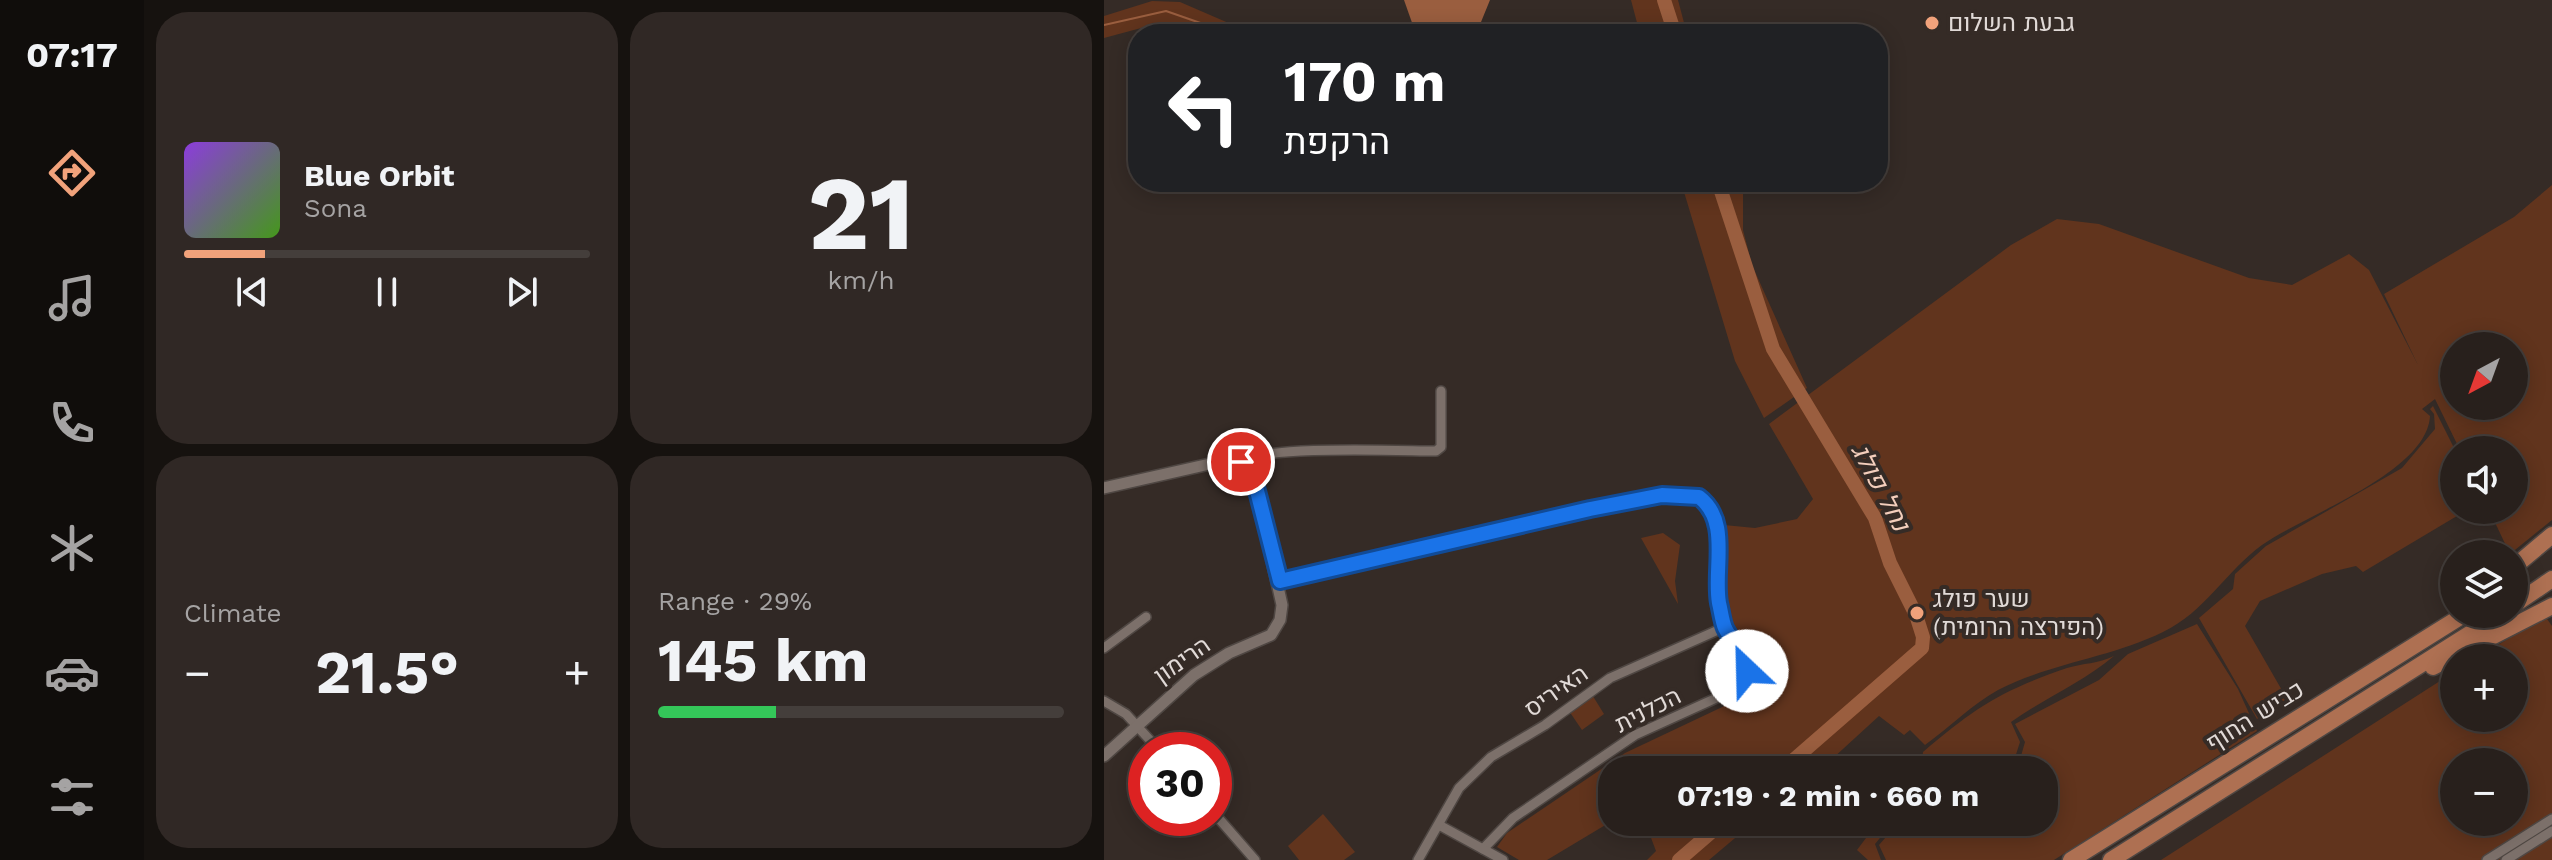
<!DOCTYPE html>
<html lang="en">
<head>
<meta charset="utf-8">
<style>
  :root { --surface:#28201c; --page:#302825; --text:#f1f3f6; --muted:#a5a3a3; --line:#443e3b; --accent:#f1a27b }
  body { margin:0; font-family:"Work Sans",Heebo,sans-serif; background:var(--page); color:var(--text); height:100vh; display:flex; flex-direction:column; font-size:30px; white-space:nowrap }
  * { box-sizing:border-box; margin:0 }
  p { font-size:26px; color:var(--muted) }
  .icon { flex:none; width:44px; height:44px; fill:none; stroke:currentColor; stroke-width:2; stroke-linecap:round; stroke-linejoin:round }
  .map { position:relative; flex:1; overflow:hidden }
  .details { display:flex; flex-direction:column; gap:12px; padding:12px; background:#16120f; width:960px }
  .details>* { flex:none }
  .banner { position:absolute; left:24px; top:24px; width:760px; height:168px; border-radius:32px; box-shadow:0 4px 20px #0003,0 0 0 2px var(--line); background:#202124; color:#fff; overflow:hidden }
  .needle { width:52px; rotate:221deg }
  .controls { position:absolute; left:1336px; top:332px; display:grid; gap:16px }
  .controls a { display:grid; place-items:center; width:88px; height:88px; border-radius:50%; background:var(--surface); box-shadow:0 4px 20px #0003,0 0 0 2px var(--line); font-size:40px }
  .speed { position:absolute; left:24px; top:732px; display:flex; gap:16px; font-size:40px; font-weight:700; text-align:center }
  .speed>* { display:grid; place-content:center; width:104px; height:104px; border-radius:50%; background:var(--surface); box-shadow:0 4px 20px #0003,0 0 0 2px var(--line); line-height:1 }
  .speed .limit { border:12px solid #d22; background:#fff; color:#111 }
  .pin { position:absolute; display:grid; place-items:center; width:68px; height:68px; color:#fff; margin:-34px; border:4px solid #fff; border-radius:50%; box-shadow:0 2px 8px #0007 }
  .me { position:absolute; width:88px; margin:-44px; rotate:336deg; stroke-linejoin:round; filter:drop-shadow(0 0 6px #0008) }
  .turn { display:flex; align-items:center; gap:28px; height:168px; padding:0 24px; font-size:36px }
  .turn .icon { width:104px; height:104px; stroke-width:2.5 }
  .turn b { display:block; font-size:56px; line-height:68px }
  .big { font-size:60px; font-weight:700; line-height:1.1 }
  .details .tile { flex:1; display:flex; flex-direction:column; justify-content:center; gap:12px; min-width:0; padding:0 28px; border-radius:32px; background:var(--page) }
  .details .dial { align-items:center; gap:0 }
  .dial b { font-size:104px; line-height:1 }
  .song { display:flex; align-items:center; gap:24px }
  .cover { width:96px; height:96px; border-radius:12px; background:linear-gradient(135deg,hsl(270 70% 55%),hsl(100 70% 35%)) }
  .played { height:8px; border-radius:4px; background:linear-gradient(90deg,var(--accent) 20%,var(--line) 20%) }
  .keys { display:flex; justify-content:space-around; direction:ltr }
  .heat { display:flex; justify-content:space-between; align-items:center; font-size:44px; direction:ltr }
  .charge { height:12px; border-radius:6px; background:linear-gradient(90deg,#34c759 29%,var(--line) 0) }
  .details .tiles { flex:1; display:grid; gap:12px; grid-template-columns:repeat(2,1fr) }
  .trip { position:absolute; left:494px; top:756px; width:460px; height:80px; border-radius:32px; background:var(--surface); box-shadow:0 4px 20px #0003,0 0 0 2px var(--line); font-weight:700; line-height:80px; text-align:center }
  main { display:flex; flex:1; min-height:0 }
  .dock { display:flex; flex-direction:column; width:144px; justify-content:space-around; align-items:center; background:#100d0b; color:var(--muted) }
  .dock .icon { width:56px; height:56px }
  .dock .on { color:var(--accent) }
  .dock b { font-size:36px; color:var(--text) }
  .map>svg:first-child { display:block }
  .green { fill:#61341d; fill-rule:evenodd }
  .water { fill:#9a5e3f }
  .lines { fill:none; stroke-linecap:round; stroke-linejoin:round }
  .stream { stroke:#9a5e3f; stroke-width:2 }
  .river { stroke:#9a5e3f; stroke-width:14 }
  .minor-casing { stroke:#4f4743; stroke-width:12 }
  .tertiary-casing { stroke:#4f4743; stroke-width:14 }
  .motorway-casing { stroke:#4f4743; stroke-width:19 }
  .minor { stroke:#7c706a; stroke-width:9 }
  .tertiary { stroke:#7c706a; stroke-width:11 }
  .motorway { stroke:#ae7052; stroke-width:16 }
  .route-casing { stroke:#114b97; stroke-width:20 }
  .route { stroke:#1a73e8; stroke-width:14 }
  .poi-dot { fill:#f1a27b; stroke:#352b26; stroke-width:3 }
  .labels { text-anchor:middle; stroke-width:8; stroke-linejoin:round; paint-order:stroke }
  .poi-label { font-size:24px; fill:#e1dad7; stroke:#352b26; text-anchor:start }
  .street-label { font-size:24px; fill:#e1dad7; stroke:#352b26 }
  .water-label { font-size:26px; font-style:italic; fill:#f3cebc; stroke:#352b26 }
</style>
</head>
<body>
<main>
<nav class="dock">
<b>07:17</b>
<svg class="icon on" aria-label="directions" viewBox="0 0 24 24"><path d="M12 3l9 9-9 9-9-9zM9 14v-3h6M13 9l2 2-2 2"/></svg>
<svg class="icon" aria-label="music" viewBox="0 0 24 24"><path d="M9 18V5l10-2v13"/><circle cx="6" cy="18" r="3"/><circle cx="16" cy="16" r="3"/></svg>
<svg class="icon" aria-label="phone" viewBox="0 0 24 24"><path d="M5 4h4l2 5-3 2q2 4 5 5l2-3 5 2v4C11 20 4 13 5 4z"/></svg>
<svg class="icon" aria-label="climate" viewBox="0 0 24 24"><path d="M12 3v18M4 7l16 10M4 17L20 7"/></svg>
<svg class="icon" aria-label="car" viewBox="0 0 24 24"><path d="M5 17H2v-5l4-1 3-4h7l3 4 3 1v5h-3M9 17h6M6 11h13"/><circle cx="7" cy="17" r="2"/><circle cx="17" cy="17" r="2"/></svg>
<svg class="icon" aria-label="filters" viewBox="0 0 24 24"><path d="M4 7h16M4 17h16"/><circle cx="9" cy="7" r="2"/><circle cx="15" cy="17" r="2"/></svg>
</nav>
<section class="details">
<div class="tiles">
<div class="tile">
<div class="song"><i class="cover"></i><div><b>Blue Orbit</b><p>Sona</p></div></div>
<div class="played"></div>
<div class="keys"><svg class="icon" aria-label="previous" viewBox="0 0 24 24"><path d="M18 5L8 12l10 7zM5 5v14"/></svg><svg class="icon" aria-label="pause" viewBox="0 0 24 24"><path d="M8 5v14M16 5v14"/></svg><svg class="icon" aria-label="next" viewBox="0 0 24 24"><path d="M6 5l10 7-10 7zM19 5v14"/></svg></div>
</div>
<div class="tile dial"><b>21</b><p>km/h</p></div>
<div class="tile"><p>Climate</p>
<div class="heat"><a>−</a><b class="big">21.5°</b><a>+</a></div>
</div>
<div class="tile"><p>Range · 29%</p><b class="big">145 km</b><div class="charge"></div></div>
</div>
</section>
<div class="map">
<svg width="1448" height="860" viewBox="0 0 1448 860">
  <rect width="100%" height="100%" fill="#352b26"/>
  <g class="green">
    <polygon points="527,0 574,0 583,34 536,34"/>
    <polygon points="48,1 76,2 150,34 92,34 71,24 52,24 0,38 0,16"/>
    <polygon points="577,182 639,182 639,230 648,265 703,388 660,418 631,361"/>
    <path d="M1448,185v335l-42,34 -21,-44h25v-60h-54l-25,-51 -13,10 8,7c-3,57 -128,100 -168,129 -36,26 -57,67 -99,87 -53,26 -113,31 -165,58 -27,15 -48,37 -73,55l-15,-15 -6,5 -25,-19 -59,54h-208v51l-65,39h-28l-22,-13 10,-14 118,-80 112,-53c28,-36 -7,-55 -14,-93 -5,-27 4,-55 1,-82l31,3 42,-9 16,-20 -44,-75 242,-179 46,-26 42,5 150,54 43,7 57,-31 20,16 49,95 -34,-71 130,-77zM1350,346h60v60h-60z"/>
    <polygon points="1329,406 1351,450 1350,510 1363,510 1259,572 1252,566 1218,574 1156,601 1141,626 1183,699 1153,719 1095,618 1129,589 1131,574 1162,546 1298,468 1331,429 1330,414 1326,409"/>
    <polygon points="559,533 576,545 571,581 574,604 537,538"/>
    <path d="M1441,616l7,10v234h-391l293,-188v46h60v-60h-37zM1350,762h60v60h-60z"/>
    <polygon points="1093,624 1134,689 1153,731 950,860 782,860 775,845 795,822 940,822 940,770 913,770 921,742 911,724 995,680 1024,654"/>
    <path d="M1010,656c-31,26 -69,42 -103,66l9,20 -9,28h-95l6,-10 1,-8c51,-44 79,-62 144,-84 16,-5 31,-4 47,-12z"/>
    <polygon points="487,693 500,714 478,730 465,711"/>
    <polygon points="219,814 251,852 240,860 195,860 184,846"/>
    <polygon points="541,822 650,822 605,860 543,860 552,851"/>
    <polygon points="774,822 789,822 771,844 777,860 764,860 753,850"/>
  </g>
  <polygon class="water" points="300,0 386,0 377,22 367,34 312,34"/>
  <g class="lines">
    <polyline class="stream" points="0,25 62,11 128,34"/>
    <g class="river">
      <polyline points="560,0 571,34"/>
      <polyline points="614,182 669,349 771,518 786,563 812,615 819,637 818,648 678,770"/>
      <polyline points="575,860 619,822"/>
    </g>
    <defs>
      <g id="minor">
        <path d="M137,462c21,-17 161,-11 195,-11l5,-4v-56"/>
        <path d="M176,581l373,-85c85,-14 59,48 65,103 4,27 21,43 30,67l-14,24 -99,45 -122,83 -30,31"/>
        <polyline points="0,648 42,617"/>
        <polyline points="0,701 22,714 55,750"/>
        <polyline points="110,813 151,860"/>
        <polyline points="335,825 399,860"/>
        <polyline points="314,860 355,788 387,757 441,725 506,678 621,627"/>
        <polyline points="1383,860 1448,819"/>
        <polyline points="1402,860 1448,831"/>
      </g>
      <polyline id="tertiary" points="0,488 119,461 137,462 151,483 178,605 176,620 167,635 125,653 90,675 0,756"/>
      <g id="motorway">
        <polyline points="1410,567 1448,535"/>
        <polyline points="1410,605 1448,579"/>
        <polyline points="1329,667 1448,606"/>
        <polyline points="967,860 1361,614"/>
        <polyline points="1007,860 1397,614"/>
      </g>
    </defs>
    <use href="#minor" class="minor-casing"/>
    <use href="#tertiary" class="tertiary-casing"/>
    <use href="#motorway" class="motorway-casing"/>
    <use href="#minor" class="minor"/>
    <use href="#tertiary" class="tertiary"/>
    <use href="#motorway" class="motorway"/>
  </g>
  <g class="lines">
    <defs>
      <path id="route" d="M137,462l14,21 25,98 310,-72 72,-14 37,2c32,24 14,72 20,106 2,8 3,18 6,25 7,15 23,25 22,43"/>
    </defs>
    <use href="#route" class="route-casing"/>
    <use href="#route" class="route"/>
  </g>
  <g class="poi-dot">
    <circle cx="828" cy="23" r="8"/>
    <circle cx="813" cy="613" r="8"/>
  </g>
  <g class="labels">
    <g class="poi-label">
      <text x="844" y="31">גבעת השלום</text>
      <text x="829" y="607">שער פולג<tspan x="829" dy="28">(הפירצה הרומית)</tspan></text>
    </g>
    <g class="street-label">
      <text transform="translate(78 660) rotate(-35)" y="8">הרימון</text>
      <text transform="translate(452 691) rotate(-35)" y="8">האיריס</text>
      <text transform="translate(544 710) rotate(-27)" y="8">הכלנית</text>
      <text transform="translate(1151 716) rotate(-32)" y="8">כביש החוף</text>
    </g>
    <g class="water-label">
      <text transform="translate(777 487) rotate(62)" y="9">נחל פולג</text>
    </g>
  </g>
</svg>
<div class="controls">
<a><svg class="needle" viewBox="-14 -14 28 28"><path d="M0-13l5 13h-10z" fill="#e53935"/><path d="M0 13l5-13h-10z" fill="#a5a3a3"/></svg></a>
<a><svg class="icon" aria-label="sound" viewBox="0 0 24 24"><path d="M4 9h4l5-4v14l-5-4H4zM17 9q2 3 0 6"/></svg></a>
<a><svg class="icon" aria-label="layers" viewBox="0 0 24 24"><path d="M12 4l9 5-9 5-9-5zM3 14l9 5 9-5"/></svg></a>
<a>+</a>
<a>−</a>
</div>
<div class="speed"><div class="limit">30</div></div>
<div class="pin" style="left:137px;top:462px;background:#d93025"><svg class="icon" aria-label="arrive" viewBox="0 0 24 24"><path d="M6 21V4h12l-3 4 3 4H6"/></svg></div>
<svg class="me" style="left:643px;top:671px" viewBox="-20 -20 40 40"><circle r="19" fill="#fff"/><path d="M0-13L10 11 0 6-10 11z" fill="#1a73e8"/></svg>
<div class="trip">07:19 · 2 min · 660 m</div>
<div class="banner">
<div class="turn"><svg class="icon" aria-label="left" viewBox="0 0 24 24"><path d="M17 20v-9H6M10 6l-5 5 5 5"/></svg><div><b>170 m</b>הרקפת</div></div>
</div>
</div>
</main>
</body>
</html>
